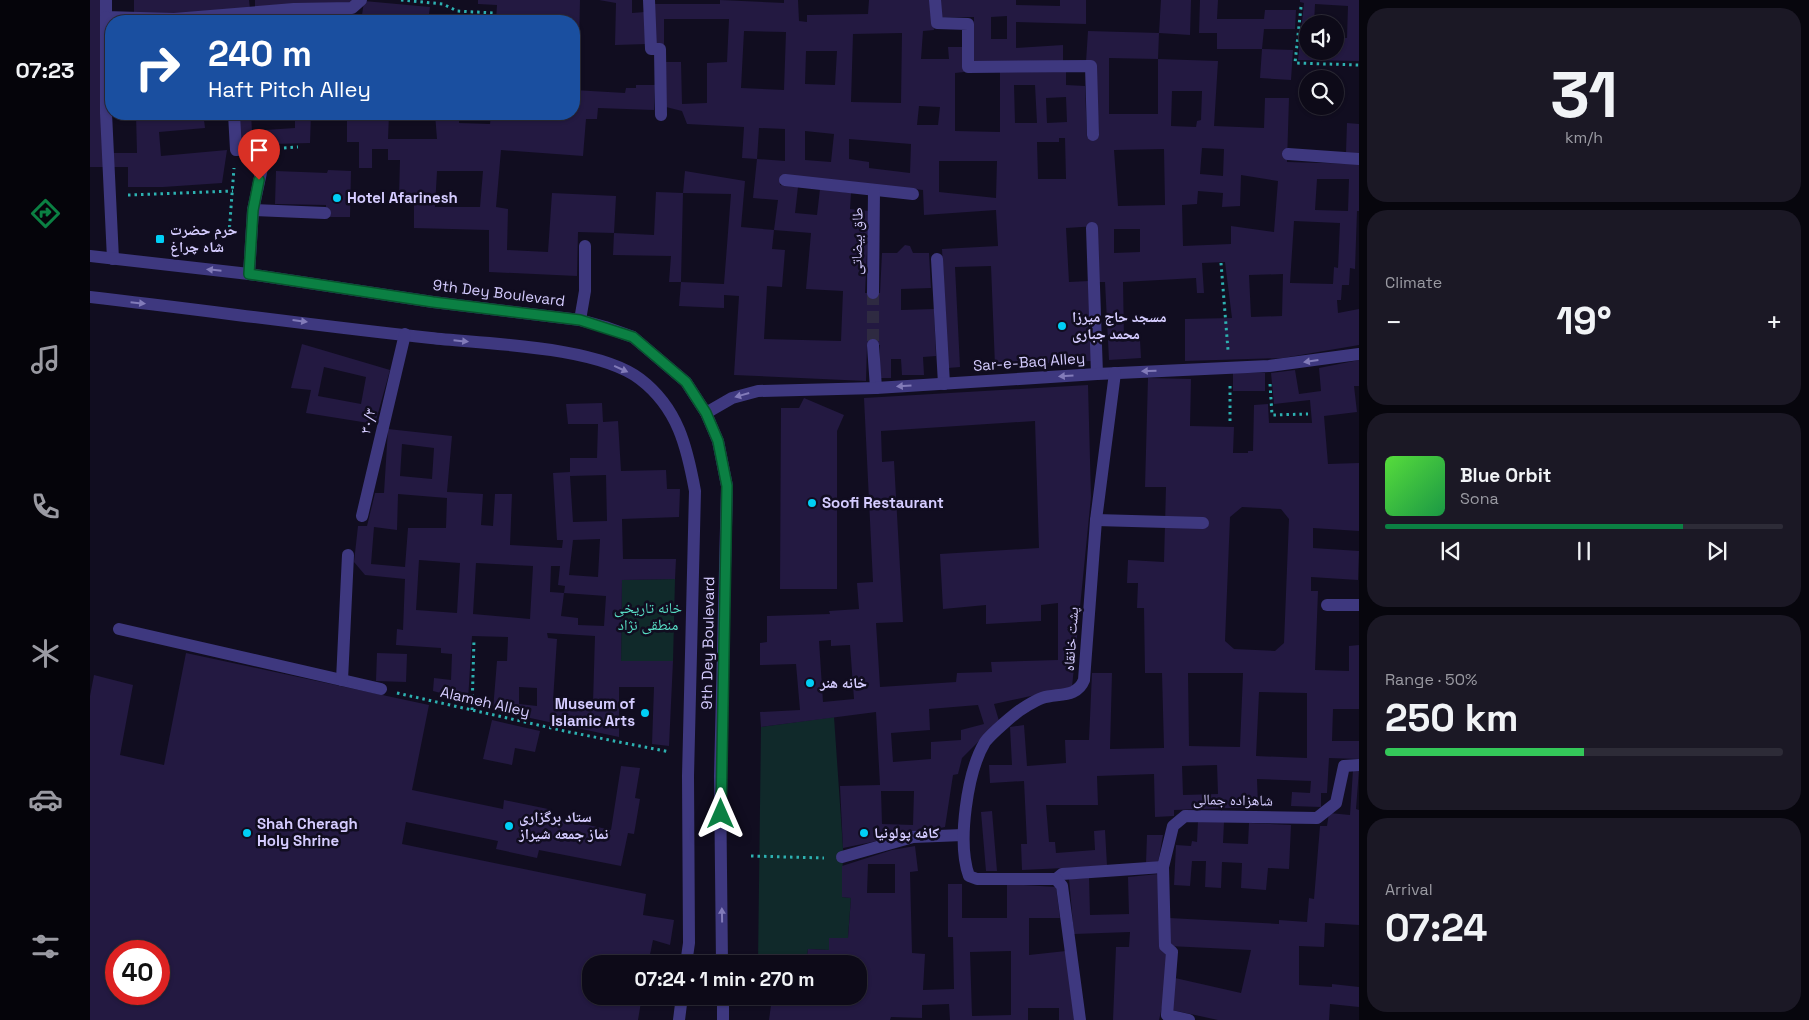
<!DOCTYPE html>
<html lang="en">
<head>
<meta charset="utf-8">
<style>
  :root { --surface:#0d0a18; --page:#1b1825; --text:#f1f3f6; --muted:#9a9aa2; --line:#2d2b37; --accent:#0b8043 }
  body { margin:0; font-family:"Space Grotesk","Noto Naskh Arabic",sans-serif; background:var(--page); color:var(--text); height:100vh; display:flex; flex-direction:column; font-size:19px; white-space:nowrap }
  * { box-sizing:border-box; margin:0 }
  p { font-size:16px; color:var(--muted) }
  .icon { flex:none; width:28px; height:28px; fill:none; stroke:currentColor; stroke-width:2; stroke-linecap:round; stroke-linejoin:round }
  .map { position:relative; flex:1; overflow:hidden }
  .side { display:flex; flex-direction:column; gap:8px; padding:8px; background:#07060d; width:450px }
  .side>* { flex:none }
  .banner { position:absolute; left:15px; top:15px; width:475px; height:105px; border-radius:20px; box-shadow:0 1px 4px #0004,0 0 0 1px var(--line); background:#1a4fa0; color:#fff; overflow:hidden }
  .buttons { position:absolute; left:1209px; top:15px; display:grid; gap:10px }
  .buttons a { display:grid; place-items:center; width:45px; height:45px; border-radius:50%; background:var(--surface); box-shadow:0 1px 4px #0004,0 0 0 1px var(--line); font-size:25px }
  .speed { position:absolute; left:15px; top:940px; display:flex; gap:10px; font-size:25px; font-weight:700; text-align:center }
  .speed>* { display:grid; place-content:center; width:65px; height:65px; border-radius:50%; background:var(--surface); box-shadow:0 1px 4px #0004,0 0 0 1px var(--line); line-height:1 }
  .speed .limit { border:8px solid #d22; background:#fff; color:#111 }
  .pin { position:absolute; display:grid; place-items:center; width:42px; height:42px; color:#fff; margin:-51px -21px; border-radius:50% 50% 50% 0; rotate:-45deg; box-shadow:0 0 5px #0007 }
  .pin .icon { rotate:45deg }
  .me { position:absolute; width:55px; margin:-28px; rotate:0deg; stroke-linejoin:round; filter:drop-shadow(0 0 4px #0008) }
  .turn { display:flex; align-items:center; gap:18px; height:105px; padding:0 20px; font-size:22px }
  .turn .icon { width:65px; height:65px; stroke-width:2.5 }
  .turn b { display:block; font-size:35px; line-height:42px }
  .big { font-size:38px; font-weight:700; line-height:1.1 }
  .side .widget { flex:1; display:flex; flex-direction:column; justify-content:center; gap:8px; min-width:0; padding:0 18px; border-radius:20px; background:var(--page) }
  .side .dial { align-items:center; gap:0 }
  .dial b { font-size:65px; line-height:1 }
  .song { display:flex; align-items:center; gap:15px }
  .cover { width:60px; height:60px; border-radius:8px; background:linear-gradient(135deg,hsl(110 70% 55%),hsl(140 70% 35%)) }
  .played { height:5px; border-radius:2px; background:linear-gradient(90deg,var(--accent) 75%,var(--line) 75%) }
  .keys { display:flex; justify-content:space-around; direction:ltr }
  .heat { display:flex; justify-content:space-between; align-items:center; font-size:28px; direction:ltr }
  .charge { height:8px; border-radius:4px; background:linear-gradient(90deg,#34c759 50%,var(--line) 0) }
  .trip { position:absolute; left:492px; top:955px; width:285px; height:50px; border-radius:20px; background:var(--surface); box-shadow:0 1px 4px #0004,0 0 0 1px var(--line); font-weight:700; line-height:50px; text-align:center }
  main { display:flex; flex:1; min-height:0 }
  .tabs { display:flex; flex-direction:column; width:90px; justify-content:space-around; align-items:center; background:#05040a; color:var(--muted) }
  .tabs .icon { width:35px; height:35px }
  .tabs .selected { color:var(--accent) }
  .tabs b { font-size:22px; color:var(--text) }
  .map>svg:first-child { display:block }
  .green { fill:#10292a }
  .building { fill:#231941; fill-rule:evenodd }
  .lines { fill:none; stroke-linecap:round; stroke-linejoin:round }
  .minor-tunnel { stroke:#2e2a41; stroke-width:12; stroke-dasharray:12 6; stroke-linecap:butt }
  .path { stroke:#2db1b1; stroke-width:3; stroke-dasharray:2.5 4; stroke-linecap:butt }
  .minor { stroke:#3e387f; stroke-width:12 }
  .oneway { fill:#827bb9 }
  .route-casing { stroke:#07532c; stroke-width:12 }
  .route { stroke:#0b8043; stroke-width:9 }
  .poi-dot { fill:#00cff6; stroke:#110d20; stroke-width:2 }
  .labels { text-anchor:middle; stroke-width:5; stroke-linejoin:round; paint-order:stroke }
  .poi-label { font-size:15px; font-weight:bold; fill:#d5ccff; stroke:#110d20; text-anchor:start }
  .street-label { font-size:15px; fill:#d5ccff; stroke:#110d20 }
  .park-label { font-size:15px; fill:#58dec5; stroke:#110d20 }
</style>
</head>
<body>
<main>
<nav class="tabs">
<b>07:23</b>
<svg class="icon selected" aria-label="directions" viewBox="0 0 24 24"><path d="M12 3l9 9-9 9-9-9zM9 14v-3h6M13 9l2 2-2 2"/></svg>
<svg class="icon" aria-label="music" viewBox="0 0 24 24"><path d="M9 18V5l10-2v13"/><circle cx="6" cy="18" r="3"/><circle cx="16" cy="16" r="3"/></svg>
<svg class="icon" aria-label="phone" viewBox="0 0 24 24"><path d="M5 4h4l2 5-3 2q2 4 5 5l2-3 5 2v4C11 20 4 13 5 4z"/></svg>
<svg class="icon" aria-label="climate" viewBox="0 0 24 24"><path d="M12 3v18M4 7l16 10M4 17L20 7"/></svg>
<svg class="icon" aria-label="car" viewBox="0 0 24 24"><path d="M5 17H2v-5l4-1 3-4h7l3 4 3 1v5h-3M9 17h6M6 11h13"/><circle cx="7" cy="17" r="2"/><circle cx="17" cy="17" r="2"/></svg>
<svg class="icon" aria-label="filters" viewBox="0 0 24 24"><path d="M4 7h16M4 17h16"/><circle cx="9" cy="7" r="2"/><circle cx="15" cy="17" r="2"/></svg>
</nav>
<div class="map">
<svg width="1269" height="1020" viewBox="0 0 1269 1020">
  <rect width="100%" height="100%" fill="#110d20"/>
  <g class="green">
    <polygon points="585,579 583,661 531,661 532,580"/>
    <polygon points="744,717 753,848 752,897 761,898 758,938 739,938 739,950 718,949 716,964 668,964 671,727"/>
    <polygon points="668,996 712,996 711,1002"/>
  </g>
  <g class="building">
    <polygon points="0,0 11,0 14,167 0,167"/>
    <polygon points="44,0 159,0 160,9 104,14 44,13"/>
    <polygon points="165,0 263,0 260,4 165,8"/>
    <polygon points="388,0 490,0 489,46 484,46 484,21 406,21 407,5 388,4"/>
    <polygon points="509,0 542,0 542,13 555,12 557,44 525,45 526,3"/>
    <path d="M630,0l64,3v-3h14l1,21 8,1v-7l61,-1 1,-14h63l2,30 -11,1 -2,28h28l-1,-12h16v25l-9,1v58l45,1v-60l66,-2v15l19,1 2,52 12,-1 -4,-75h-9l2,-31 71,2 -1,26 -49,-1v56h49v-55l60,2 -4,65 50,2 1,-30h24l-2,64 72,2v47h-2l-2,58 -5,-1 -1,17h-7l-1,15h-4l1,13 21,-4v36l-76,13 -98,3v-42l47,-1 -7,-56 -23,1 2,30h-7l-1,-15 -73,4 1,59 16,-1 1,18 -32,2 -4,-78h-6l-2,-56 -31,2 3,54 20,-1 2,80 -96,5 -4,-100 -36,1 5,100 -12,1 -6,-119 56,-3 -2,-36 -72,5 -1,-25 -142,-15 -1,10 18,2 -3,26 22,2 3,-26 31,4 -1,16 19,2 -4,82h15l2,-40h15l8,-8 5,1 3,7h16l2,35 -30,1v21l33,-1 2,47 -13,1 1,18h-22l-1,-16h-10v19h-11v-33h-13l-1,36 -132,-6 5,-79 -15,-1v13l-45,-2 2,-24h-12l2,-26 -58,-1 1,-22 40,2 2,-43 27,1 -2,89 43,2 7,-90 -48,-1 2,-22 60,10 -4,46 33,3 -2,19 13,1 -3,37 -15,-1 -3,53 77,2 2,-50 -37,-2 5,-56 -37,-3 4,-30 -25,-2 4,-39 28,2v-32l-26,-1 -2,31 -15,-1 2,-31 -57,-3 -5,-13 -16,-4 -1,-45h16l1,42 25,-1v-40l20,-1 2,-43h-65v25h-11l-2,-40h69zM654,31l42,1 -2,58 -43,-2zM812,33l-1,70 -50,-1 2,-68zM716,51h31l-2,34 -30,-1zM924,85h21l2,38h-22zM1082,91h30l-1,29 -4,1 -1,6 -25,-1zM976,97l1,25 -20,1 -1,-25zM829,106l21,1 -2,18h-21zM715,131l29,3 -3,28 -26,-2zM969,138h6l1,41h-28l-1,-37h22zM759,139l62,5 -1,29 -41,-5v-6l-20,-3zM1112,148l22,1 -1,27 -23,-2zM1074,149l1,56 -47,1 -4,-56zM849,161h58l-1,37 -57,-6zM1151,175l37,6 -4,51 -43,-6v18l-48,2 -1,-41 15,-1 1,-13 25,2 -1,14 18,-1zM1227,179h32l-1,32 -33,-1zM1204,221l46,2 -2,45 -4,-1 -1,17 -43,-1zM1024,229h26v23l-26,1zM1193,274l-1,42 -31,1 -2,-42z"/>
    <path d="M850,0h76v5l44,1v-6h26v24l-70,-2v26l47,-3v17h-89v-45h-33zM917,16v23h-16v-22z"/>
    <polygon points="1071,0 1101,0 1100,35 1069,33"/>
    <polygon points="1110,0 1128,0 1127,19 1174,19 1175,10 1206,10 1205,29 1174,29 1172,49 1203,50 1201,80 1170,78 1172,49 1127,49 1127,33 1109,33"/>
    <path d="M1210,0h59v61l-61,-1 6,-57 -4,-1zM1225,4l33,2 -1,32 -12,-1v14h-27v-27h6z"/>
    <polygon points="274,1 340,7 338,21 316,21 316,18 291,15 290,21 244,21 244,15 272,15"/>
    <polygon points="201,14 201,18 211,17 211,21 148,21"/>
    <path d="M546,85h19l-1,25 -56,-2 -1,11h-11l-3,37 -82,-6 -5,57 12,2 -1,41 41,2 4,-59 64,3 -2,37 -36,-1 -1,44 -88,-4v-42l-75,-2v-32h-15l1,-36h-12v-11h-16v19h-13v-26h-12v-28h42l-1,25h49l-2,-25h24v9l31,1 1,-10h83v-24l51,3 1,-5h10zM347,171h46l-3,36h-45z"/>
    <polygon points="46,114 135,114 135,119 114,120 115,128 69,132 71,156 137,150 132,183 73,187 38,187 38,167 22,167 22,153 47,153"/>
    <polygon points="147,114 161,114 162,131 205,128 205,114 221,114 220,143 150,145"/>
    <polygon points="1257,123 1269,124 1269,154 1256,153"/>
    <polygon points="238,170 261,171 260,217 236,217 236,205 185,204 186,171 237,173"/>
    <path d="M212,344l88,26 -15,54 -69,-11 5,-23 -20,-2zM234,367l42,10 -5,27 -43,-8z"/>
    <path d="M1269,360v26h-5l3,26 -33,4 4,48 31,-1v68l-46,-3v20l46,3 -1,29 -47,-3v14h7l-3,79 34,1v-25l10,-1v64h-26l-1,32h27v18l-30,-1 -2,35h-6v14l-30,-1 1,-14 18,1 1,-12 -54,-2 1,28 -84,3v6l-19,1 -1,-43 -57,2 1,29h-52l3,37h6l1,11 39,-3 -1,-19 11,-1 2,36 -85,4 -1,-26h6l-3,-63 -34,2 -1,-18h23l-2,-38 14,-2 3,41 39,-3 -1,-23h24l3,-67h20l-2,76 54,-1 -2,-75h-17l-1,-65h-7l1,-25h-11l1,-23 36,2 2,-75h-21l3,-109 43,1 -1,47 44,1 -1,26h15v-2h5l1,-46 14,-1 1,19h43l-2,-23 -36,4 -3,-31 24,-3 4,24 22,-3 -2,-23zM1152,507l39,2 8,10 -5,124 -9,8 -41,-2 -9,-8 5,-124zM1098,673h55l-3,74 -51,-1zM1169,692l48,1v65l-51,-2zM1127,765l1,29 -35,1 -1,-29z"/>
    <rect x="1143" y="373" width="32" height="18"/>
    <path d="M998,385l3,112 -19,190 -78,17 5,17 -37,37 -4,16 -5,1 -8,52 -102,21 -3,-62 40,-1 -4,-73 -115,15 -1,-15 40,-2 -4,-46 -36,1v-22l7,-1v-26l63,-2 -1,-3 30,-2 -2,-26 16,-1 -9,-184zM945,421l4,127 -99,6 3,55 43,-4v19l55,-3v-16l17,-2v57l-67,2 1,10 -35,1 -1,9 -76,5 -4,-64 27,-1 -9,-161 -12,1 -1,-31zM741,640v6l19,-1 4,54 -31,3 -4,-61zM888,705l6,19 -23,6v10l-30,2v17l-38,3 -2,-29 39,-3 -1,-21zM791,791h33l-1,34 -31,-1z"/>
    <polygon points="714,398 754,415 747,431 747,589 690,589 691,408 709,408"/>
    <path d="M512,403l1,19 15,-1 3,50 45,-1 1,19h13l-1,28 -57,2 1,40h53l-1,20 -53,1 -1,81h52l-4,85 -17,-2 2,-57h-35v50l-126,-27 4,-49h10l1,-24 -36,-1 -4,64 -35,-9 1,-13 17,2 1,-26 -11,-1v-5l-45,-3 1,-16 6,1 2,-51 -40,-4 -11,-13 4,-36h9l8,-33h9l4,-64 64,7 -5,56 36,2 -2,31 12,1 2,-32h17l-2,51 52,3 1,-8h-6l-4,-67 17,-1v-14h27l1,-34h-30l-2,-20zM312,444l32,4 -2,31 -32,-3zM516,475l1,46 -34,1 -3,-46zM308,494l49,4 -1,30h-38l-3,39 -34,-3 3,-37 23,3zM510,539l-2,38 -29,-2 4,-35zM329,560l41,3 -3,50 -41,-3zM386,563l57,3 -3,53 -57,-5zM461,566h9l-2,19 7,1 -1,7 42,3 -2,30 -26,-1v-7l-17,-2 3,-23 -14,-1zM457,633l48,3 -2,67 -40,-2 4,-62 -9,-1zM429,687l18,1v18l-18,-2z"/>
    <path d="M96,653l243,52 -17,85 91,19 1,-9 44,9 -1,7 64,14 10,-64 19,2 -5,30 5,1 -6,35 -6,-1 -7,33 -82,-16 -2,8 -41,-9 2,-8 -92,-19 -4,22 244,50 -3,21 31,5 -4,25 -17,-5 -5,24h-57v32h51l-4,24h-548v-324l4,-21 39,10 -13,70 44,10zM26,951h43v43h-43z"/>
    <polygon points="287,653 317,654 316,682 286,681"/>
    <polygon points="402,720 450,731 445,752 425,748 422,765 393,759"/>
    <polygon points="1263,770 1269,770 1266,809 1269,810 1269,925 1235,923 1234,947 1209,946 1209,985 1242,987 1242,984 1269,987 1269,1007 1240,1004 1239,1020 1128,1020 1082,1010 1085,978 1151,993 1161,950 1079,946 1079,918 1189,924 1189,920 1217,922 1219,898 1224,899 1230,826 1237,826 1239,813 1260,815"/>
    <polygon points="902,811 907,871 896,871 891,812"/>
    <polygon points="1108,821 1134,822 1133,843 1158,844 1159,823 1201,825 1199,869 1178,868 1176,890 1151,888 1152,863 1132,862 1131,888 1115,887 1116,861 1102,861 1100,886 1084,885 1086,845 1101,846 1102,841 1107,842"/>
    <polygon points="1057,835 1073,835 1068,863 1056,864"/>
    <path d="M825,846l3,25 -8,1 2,81 13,1 -2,36 31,-1 -1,-52h-5v-53h14v34h45v-34l49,3 4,31h-31v37l37,-4 10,69h-17v-12h-31v12h-78l-1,-16 -27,1v13l-31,-1 -1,3h-121l3,-22 29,4 1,-6h57v-32h-53l2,-15 21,1v-12h19l3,-40 -9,-1v-31l50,-16zM778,864h27v29h-28zM921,951v64l-39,1 -2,-64z"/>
    <polygon points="1068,874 1077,953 1073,1003 1069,1020 1023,1020 1026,947 1039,947 1040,932 984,934 979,879 999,878 1000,915 1039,914 1038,877"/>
  </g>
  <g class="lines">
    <polyline class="minor-tunnel" points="783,293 783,345"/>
    <g class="path">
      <polyline points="311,0 353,4 367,11 403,13 403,21"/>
      <polyline points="1211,7 1205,63 1269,65"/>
      <polyline points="194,148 208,147"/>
      <polyline points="38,195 143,191"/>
      <polyline points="139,234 144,168"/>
      <polyline points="1131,263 1138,350"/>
      <polyline points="1180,384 1182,415 1218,414"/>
      <polyline points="1140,386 1140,421"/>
      <polyline points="307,693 479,732 580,752"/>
      <polyline points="382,710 384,640"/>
      <polyline points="661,856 734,858"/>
    </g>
    <g class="minor">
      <polyline points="16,0 16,17 84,19 204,9 262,8 271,0"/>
      <polyline points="559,0 561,49 570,49 571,115"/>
      <polyline points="845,0 847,23 878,24 878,67 1001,66 1003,135"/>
      <polyline points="16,17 16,113 23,259"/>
      <polyline points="144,114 146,150 176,149 163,210 159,274"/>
      <polyline points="1198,154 1269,159"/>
      <polyline points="695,180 823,194"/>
      <polyline points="163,210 235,213"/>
      <polyline points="1002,228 1007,374"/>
      <polyline points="0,256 159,274 343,302 490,320 515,327 543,337 596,382 616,413 628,441 637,486 630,776 632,964"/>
      <polyline points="847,259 854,384"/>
      <polyline points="783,293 784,190"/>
      <path d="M0,297c114,13 227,29 341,41 54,6 166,8 209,41 38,29 47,68 55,112l-7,285 1,167 -3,21"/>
      <polyline points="490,320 495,291 495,246"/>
      <polyline points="783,345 786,388"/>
      <polyline points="616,413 642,398 668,391 786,388 1007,374 1179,366 1269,354"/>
      <polyline points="272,516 315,334"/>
      <polyline points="1006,520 1113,523"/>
      <polyline points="1237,605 1269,605"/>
      <polyline points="29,629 291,689"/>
      <polyline points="252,680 258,555"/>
      <polyline points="752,857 823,837 873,835"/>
      <polyline points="966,879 972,874 1073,867"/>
      <polyline points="633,996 633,1020"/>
      <polyline points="589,1020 592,996"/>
      <path d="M990,1020l-18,-134 -6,-7h-79l-8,-3c-12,-33 -2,-104 16,-134 6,-8 31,-30 40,-35 5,-3 11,-7 17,-9 16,-5 35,0 42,-18l12,-160 19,-147"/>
      <polyline points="1099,1020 1077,1015 1082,952 1075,946 1073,867 1083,826 1095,816 1227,818 1246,803 1254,766 1269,765"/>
    </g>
  </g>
  <defs><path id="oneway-solid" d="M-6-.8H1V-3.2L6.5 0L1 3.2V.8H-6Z" transform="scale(1.25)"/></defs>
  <g class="oneway">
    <use href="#oneway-solid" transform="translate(124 270) rotate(-174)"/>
    <use href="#oneway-solid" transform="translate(48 303) rotate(6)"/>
    <use href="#oneway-solid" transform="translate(210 321) rotate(7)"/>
    <use href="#oneway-solid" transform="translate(371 341) rotate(6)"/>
    <use href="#oneway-solid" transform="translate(1221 361) rotate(172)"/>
    <use href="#oneway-solid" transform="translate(531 369) rotate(24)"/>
    <use href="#oneway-solid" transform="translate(1059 371) rotate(178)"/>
    <use href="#oneway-solid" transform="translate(976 376) rotate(176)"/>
    <use href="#oneway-solid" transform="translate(814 386) rotate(176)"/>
    <use href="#oneway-solid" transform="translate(652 395) rotate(164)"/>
    <use href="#oneway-solid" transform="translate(632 915) rotate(-91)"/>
  </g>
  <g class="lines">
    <defs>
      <polyline id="route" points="169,180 163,210 159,274 343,302 490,320 543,337 596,382 616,413 628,441 637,486 631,814"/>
    </defs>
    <use href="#route" class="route-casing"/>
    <use href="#route" class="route"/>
  </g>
  <g class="poi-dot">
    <circle cx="247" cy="198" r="5"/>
    <rect x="65" y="234" width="10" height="10" rx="2.5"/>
    <circle cx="972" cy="326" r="5"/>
    <circle cx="722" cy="503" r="5"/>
    <circle cx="720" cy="683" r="5"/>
    <circle cx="555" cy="713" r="5"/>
    <circle cx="419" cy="826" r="5"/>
    <circle cx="157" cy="833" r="5"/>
    <circle cx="774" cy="833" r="5"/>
  </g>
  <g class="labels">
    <g class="poi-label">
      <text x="257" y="203">Hotel Afarinesh</text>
      <text x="80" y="235">حرم حضرت<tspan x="80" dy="17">شاه چراغ</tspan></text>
      <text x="982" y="322">مسجد حاج میرزا<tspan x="982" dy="17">محمد جباری</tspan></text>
      <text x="732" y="508">Soofi Restaurant</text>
      <text x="730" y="688">خانه هنر</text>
      <text x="545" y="709" text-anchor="end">Museum of<tspan x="545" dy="17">Islamic Arts</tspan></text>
      <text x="429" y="822">ستاد برگزاری<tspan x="429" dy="17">نماز جمعه شیراز</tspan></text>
      <text x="167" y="829">Shah Cheragh<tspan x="167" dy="17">Holy Shrine</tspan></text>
      <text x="784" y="838">کافه پولونیا</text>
    </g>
    <g class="street-label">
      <text transform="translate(767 241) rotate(-89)" y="5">طاق بیضاتی</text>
      <text transform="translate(409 293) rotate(7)" y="5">9th Dey Boulevard</text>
      <text transform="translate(939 362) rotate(-4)" y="5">Sar-e-Baq Alley</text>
      <text transform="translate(278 421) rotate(-76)" y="5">۳۰/۳</text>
      <text transform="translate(981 639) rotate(-86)" y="5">پشت خانقاه</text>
      <text transform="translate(618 643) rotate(-89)" y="5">9th Dey Boulevard</text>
      <text transform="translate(395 702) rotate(13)" y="5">Alameh Alley</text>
      <text transform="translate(1143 800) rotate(1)" y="5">شاهزاده جمالی</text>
    </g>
    <g class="park-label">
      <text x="558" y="613">خانه تاریخی<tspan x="558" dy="17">منطقی نژاد</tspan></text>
    </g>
  </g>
</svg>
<div class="buttons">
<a><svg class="icon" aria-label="sound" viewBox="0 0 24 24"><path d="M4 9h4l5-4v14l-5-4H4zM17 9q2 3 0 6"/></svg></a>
<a><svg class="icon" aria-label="search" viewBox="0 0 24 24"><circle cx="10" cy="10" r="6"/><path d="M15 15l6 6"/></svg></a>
</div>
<div class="speed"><div class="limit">40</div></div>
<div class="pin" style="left:169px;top:180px;background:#d93025"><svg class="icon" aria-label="arrive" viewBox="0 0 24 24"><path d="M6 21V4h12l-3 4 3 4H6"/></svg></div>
<svg class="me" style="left:631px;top:814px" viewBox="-20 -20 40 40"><path d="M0-17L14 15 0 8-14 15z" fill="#0b8043" stroke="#fff" stroke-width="4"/></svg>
<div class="trip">07:24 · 1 min · 270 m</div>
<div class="banner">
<div class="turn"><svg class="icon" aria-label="right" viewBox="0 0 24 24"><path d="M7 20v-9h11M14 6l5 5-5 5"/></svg><div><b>240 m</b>Haft Pitch Alley</div></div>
</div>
</div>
<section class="side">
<div class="widget dial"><b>31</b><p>km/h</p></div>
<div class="widget"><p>Climate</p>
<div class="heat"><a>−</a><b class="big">19°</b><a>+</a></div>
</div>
<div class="widget">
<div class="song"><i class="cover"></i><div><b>Blue Orbit</b><p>Sona</p></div></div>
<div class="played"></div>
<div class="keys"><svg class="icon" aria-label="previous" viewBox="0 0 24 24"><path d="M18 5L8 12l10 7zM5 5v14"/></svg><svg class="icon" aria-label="pause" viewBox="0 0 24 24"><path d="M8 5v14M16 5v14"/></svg><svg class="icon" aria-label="next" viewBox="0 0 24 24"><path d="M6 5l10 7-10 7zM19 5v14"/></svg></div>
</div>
<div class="widget"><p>Range · 50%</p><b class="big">250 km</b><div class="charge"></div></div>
<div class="widget"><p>Arrival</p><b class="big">07:24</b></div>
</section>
</main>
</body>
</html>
